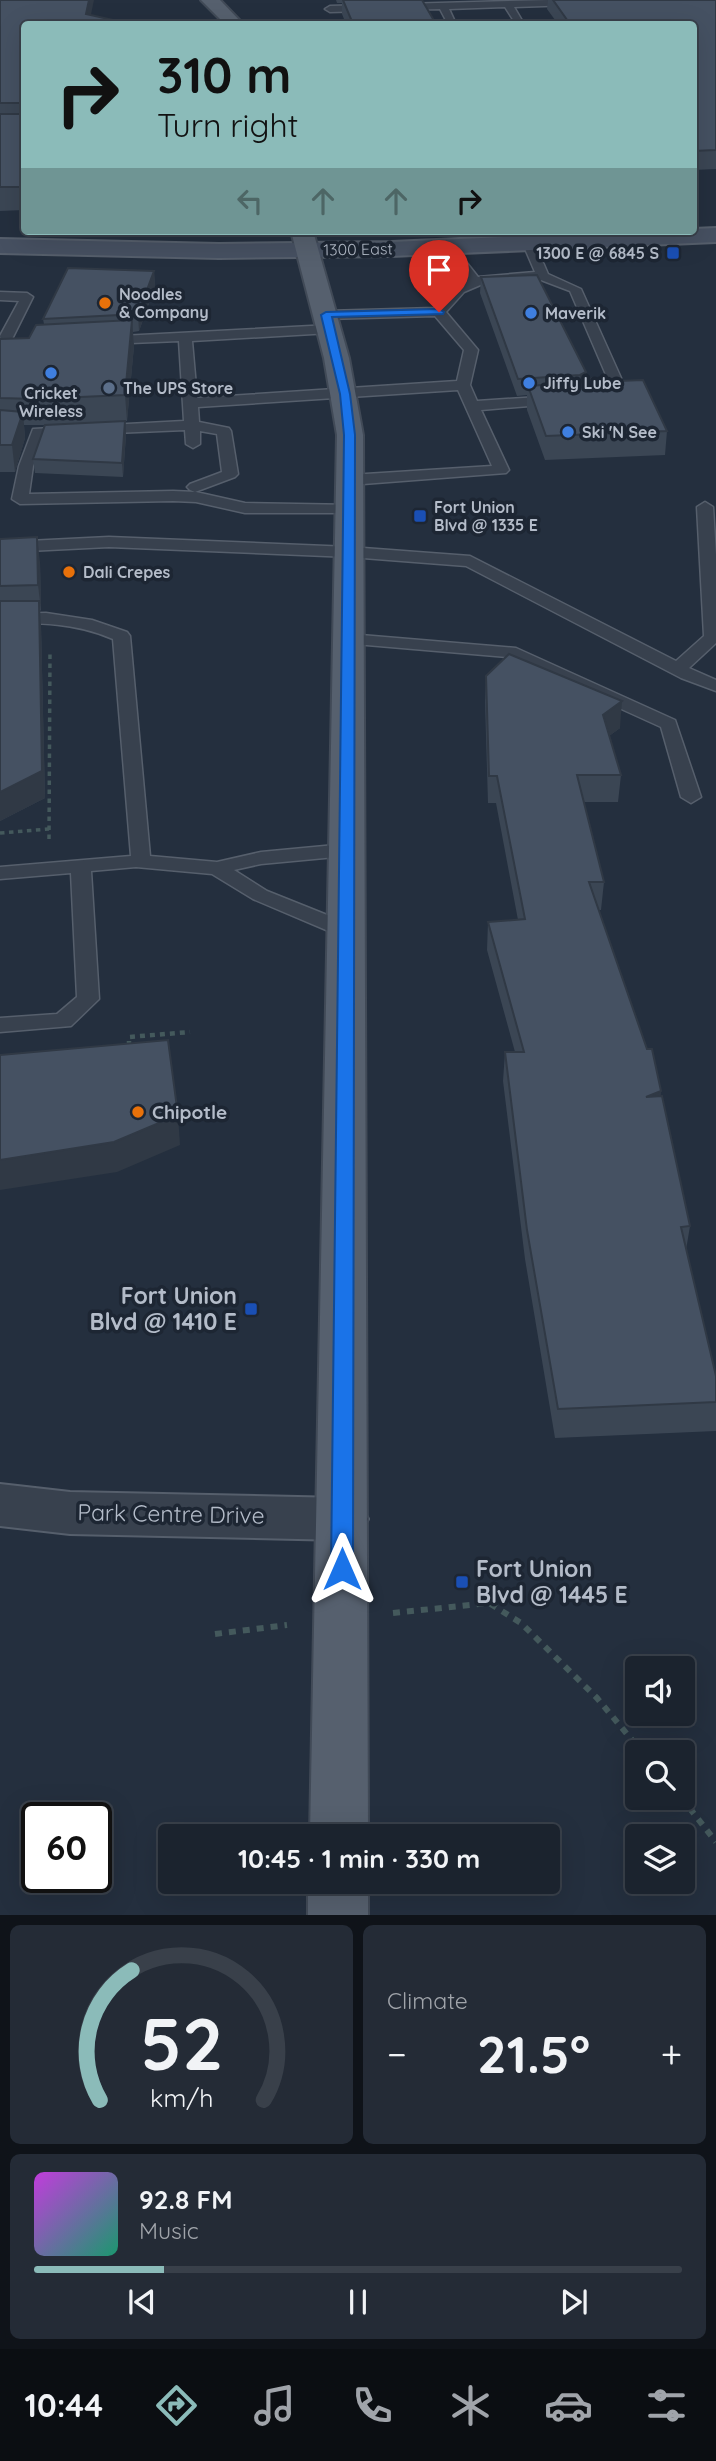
<!DOCTYPE html>
<html lang="en">
<head>
<meta charset="utf-8">
<style>
  :root { --surface:#1b232e; --page:#242b36; --text:#f1f3f6; --muted:#a0a4aa; --line:#39404a; --accent:#8bbbb9 }
  body { margin:0; font-family:Quicksand,sans-serif; background:var(--page); color:var(--text); height:100vh; display:flex; flex-direction:column; font-size:26px; white-space:nowrap }
  * { box-sizing:border-box; margin:0 }
  p { font-size:23px; color:var(--muted) }
  .icon { flex:none; width:38px; height:38px; fill:none; stroke:currentColor; stroke-width:2; stroke-linecap:round; stroke-linejoin:round }
  .map { position:relative; height:1915px; overflow:hidden }
  .drawer { display:flex; flex-direction:column; gap:10px; padding:10px; background:#0f1319; flex:1 }
  .drawer>* { flex:none }
  .hud { position:absolute; left:21px; top:21px; width:676px; height:214px; border-radius:7px; box-shadow:0 7px 28px #0002,0 0 0 2px var(--line); background:#8bbbb9; color:#111; overflow:hidden }
  .buttons { position:absolute; left:625px; top:1656px; display:grid; gap:14px }
  .buttons a { display:grid; place-items:center; width:70px; height:70px; border-radius:7px; background:var(--surface); box-shadow:0 7px 28px #0002,0 0 0 2px var(--line); font-size:35px }
  .speed { position:absolute; left:21px; top:1802px; display:flex; gap:14px; font-size:35px; font-weight:700; text-align:center }
  .speed>* { display:grid; place-content:center; width:91px; height:91px; border-radius:50%; background:var(--surface); box-shadow:0 7px 28px #0002,0 0 0 2px var(--line); line-height:1 }
  .speed .limit { border:4px solid #111; border-radius:10px; background:#fff; color:#111 }
  .pin { position:absolute; display:grid; place-items:center; width:60px; height:60px; color:#fff; margin:-72px -30px; border-radius:50% 50% 50% 0; rotate:-45deg; box-shadow:0 0 7px #0007 }
  .pin .icon { rotate:45deg }
  .me { position:absolute; width:77px; margin:-38px; rotate:0deg; stroke-linejoin:round; filter:drop-shadow(0 0 5px #0008) }
  .turn { display:flex; align-items:center; gap:24px; height:147px; padding:0 21px; font-size:32px }
  .turn .icon { width:91px; height:91px; stroke-width:2.5 }
  .turn b { display:block; font-size:49px; line-height:60px }
  .lanes { display:flex; align-items:center; height:66px; padding:0 21px; background:#0003; justify-content:center; gap:35px; direction:ltr }
  .lanes .off { opacity:.35 }
  .big { font-size:52px; font-weight:800; line-height:1.1 }
  .drawer .card { flex:1; display:flex; flex-direction:column; justify-content:center; gap:10px; min-width:0; padding:0 24px; border-radius:10px; background:var(--page) }
  .drawer .dial { align-items:center; gap:0 }
  .dial svg { height:182px; overflow:visible; fill:none; stroke:var(--line); stroke-width:7; stroke-linecap:round; text-anchor:middle }
  .dial text { fill:var(--text); stroke:none }
  .song { display:flex; align-items:center; gap:21px }
  .cover { width:84px; height:84px; border-radius:10px; background:linear-gradient(135deg,hsl(290 70% 55%),hsl(160 70% 35%)) }
  .played { height:7px; border-radius:4px; background:linear-gradient(90deg,var(--accent) 20%,var(--line) 20%) }
  .keys { display:flex; justify-content:space-around; direction:ltr }
  .heat { display:flex; justify-content:space-between; align-items:center; font-size:38px; direction:ltr }
  .drawer .tiles { flex:1; display:grid; gap:10px; grid-template-columns:1fr 1fr }
  .card:last-child { grid-column:span 2 }
  .trip { position:absolute; left:158px; top:1824px; width:402px; height:70px; border-radius:7px; background:var(--surface); box-shadow:0 7px 28px #0002,0 0 0 2px var(--line); font-weight:800; line-height:70px; text-align:center }
  .menu { display:flex; height:112px; justify-content:space-around; align-items:center; background:#0b0e12; color:var(--muted) }
  .menu .icon { width:49px; height:49px }
  .menu .selected { color:var(--accent) }
  .menu b { font-size:32px; color:var(--text) }
  .map>svg:first-child { display:block }
  .lines { fill:none; stroke-linecap:round; stroke-linejoin:round }
  .service-casing { stroke:#565f6c; stroke-width:3 }
  .minor-casing { stroke:#565f6c; stroke-width:4 }
  .secondary-casing { stroke:#565f6c; stroke-width:4 }
  .primary-casing { stroke:#414a57; stroke-width:4 }
  .path-far2 { stroke:#44595c; stroke-width:3.5; stroke-dasharray:4.5 4.5; stroke-linecap:butt }
  .path-far1 { stroke:#44595c; stroke-width:4.5; stroke-dasharray:5 5; stroke-linecap:butt }
  .path { stroke:#44595c; stroke-width:6; stroke-dasharray:7 7; stroke-linecap:butt }
  .service { fill:#38414e; fill-rule:evenodd }
  .minor { fill:#38414e; fill-rule:evenodd }
  .secondary { fill:#465061; fill-rule:evenodd }
  .primary { fill:#56606e; fill-rule:evenodd }
  .wall { fill:#3b4654 }
  .shaded-wall { fill:#303945 }
  .building { fill:#455162; stroke:#303945; stroke-width:2 }
  .route { fill:#1a73e8; stroke:#114b97; stroke-width:2 }
  .transit-dot { fill:#1a4fb4; stroke:#1d2633; stroke-width:2.5 }
  .food-dot { fill:#e8710a; stroke:#1d2633; stroke-width:2.5 }
  .shop-dot { fill:#3f7fe0; stroke:#1d2633; stroke-width:2.5 }
  .service-dot { fill:#5c6f8a; stroke:#1d2633; stroke-width:2.5 }
  .labels { text-anchor:middle; stroke-width:7; stroke-linejoin:round; paint-order:stroke }
  .far-street-label { font-size:16px; fill:#b4bcc9; stroke:#1d2633 }
  .far-poi-label { font-size:16px; font-weight:bold; fill:#b4bcc9; stroke:#1d2633; text-anchor:start }
  .poi-label { font-size:19px; font-weight:bold; fill:#b4bcc9; stroke:#1d2633; text-anchor:start }
  .near-poi-label { font-size:23px; font-weight:bold; fill:#b4bcc9; stroke:#1d2633; text-anchor:end }
  .near-street-label { font-size:23px; fill:#b4bcc9; stroke:#1d2633 }
</style>
</head>
<body>
<div class="map">
<svg width="716" height="1915" viewBox="0 0 716 1915">
  <rect width="100%" height="100%" fill="#242f3e"/>
  <g class="lines">
    <defs>
      <g id="service">
        <polygon points="548,0 579,2 574,5 514,7 524,24 516,24 505,7 449,9 456,24 448,24 440,9 330,12 325,9 330,6"/>
        <polygon points="529,240 535,244 548,274 581,289 621,378 591,401 586,402 579,398 607,377 570,291 541,280 485,283 464,292 446,312 478,350 470,385 477,401 554,396 561,400 554,404 481,410 509,470 506,473 350,485 342,480 350,475 492,466 458,390 198,407 199,422 229,428 231,431 238,474 235,477 195,492 190,490 187,487 190,484 222,472 217,434 200,431 200,444 193,448 186,444 185,430 44,436 33,466 29,494 173,491 196,492 245,503 354,505 357,508 354,511 349,513 245,513 196,502 173,501 20,504 12,499 19,466 33,429 184,421 179,341 107,344 102,343 102,337 330,325 337,329 330,333 192,341 197,398 457,381 464,350 435,316 326,319 319,315 326,311 435,308 444,296 467,280 442,247 444,244 452,244 478,277 535,272 523,244"/>
        <polygon points="0,292 27,293 33,297 9,345 2,349 0,336 19,301 0,300"/>
        <polygon points="705,502 713,507 716,555 716,643 689,668 716,680 716,691 681,678 466,566 350,557 109,547 28,551 20,546 28,541 109,537 350,547 470,556 676,661 704,636 697,507"/>
        <path d="M46,613l46,7 35,12 3,4 20,220 67,6 44,-10 85,-8 7,2 3,4 -10,6 -85,8 -27,6 33,21 85,34 3,5 -3,5h-14l-85,-36 -41,-25 -76,-7 -45,4 8,128 -28,27 -71,6v-14l57,-4 20,-17 -6,-124 -71,6v-12l131,-11 -18,-217c-37,-16 -74,-17 -113,-15v-10z"/>
        <polygon points="349,634 516,648 675,720 701,797 691,803 681,797 661,727 507,657 343,643 340,639 343,635"/>
      </g>
      <polygon id="minor" points="0,1484 70,1492 342,1498 360,1504 368,1519 360,1534 342,1540 70,1534 0,1526"/>
      <polygon id="secondary" points="716,228 716,242 391,256 219,258 0,253 0,239 219,244 391,242"/>
      <g id="primary">
        <polygon points="201,0 220,0 243,24 225,24"/>
        <polygon points="291,231 313,231 349,358 363,435 368,1836 310,1836 337,435 324,358"/>
        <rect x="308" y="1881" width="60" height="34"/>
      </g>
    </defs>
    <use href="#service" class="service-casing"/>
    <use href="#minor" class="minor-casing"/>
    <use href="#secondary" class="secondary-casing"/>
    <use href="#primary" class="primary-casing"/>
    <g class="path-far2">
      <polyline points="0,833 49,829"/>
      <polyline points="49,839 50,653"/>
    </g>
    <polyline class="path-far1" points="129,1046 129,1037 190,1032"/>
    <g class="path">
      <polyline points="393,1613 489,1603 521,1623 597,1698 642,1752"/>
      <polyline points="215,1634 287,1625"/>
      <polyline points="681,1797 716,1842"/>
    </g>
    <use href="#service" class="service"/>
    <use href="#minor" class="minor"/>
    <use href="#secondary" class="secondary"/>
    <use href="#primary" class="primary"/>
  </g>
  <g class="wall">
    <polygon points="0,0 24,24 24,210 0,211"/>
    <polygon points="336,0 422,0 436,24 346,24 342,14 342,3 337,3"/>
    <polygon points="548,0 716,0 716,169 693,170 693,24 558,24 547,9"/>
    <polygon points="154,271 155,287 139,331 133,332 134,346 127,421 86,423 126,435 123,477 35,473 33,459 44,425 24,425 25,438 15,472 0,472 0,339 29,338 44,324 43,319"/>
    <polygon points="481,277 586,372 585,382 594,382 667,431 665,455 545,460 527,410 527,395 517,396 480,293"/>
    <polygon points="0,539 40,562 41,610 40,611 41,626 45,798 0,821"/>
    <polygon points="486,676 620,728 609,736 621,775 618,802 584,802 604,882 601,910 599,910 661,1091 660,1096 690,1226 686,1250 716,1376 716,1431 555,1438 525,1259 503,1081 505,1052 515,1052 487,950 488,922 518,920 496,803 488,803 485,702"/>
  </g>
  <g class="shaded-wall">
    <polygon points="89,0 94,0 89,24 86,14"/>
    <polygon points="154,271 155,287 139,331 138,314"/>
    <polygon points="132,320 134,346 127,421 125,395"/>
    <polygon points="586,372 584,389 579,392 580,375"/>
    <polygon points="23,412 25,438 15,472 12,445"/>
    <polygon points="125,421 126,435 123,477 122,463"/>
    <polygon points="37,537 40,562 41,610 38,585"/>
    <polygon points="39,601 41,626 45,798 0,821 0,792"/>
    <polygon points="622,701 620,728 601,742 603,715"/>
    <polygon points="661,1091 658,1120 646,1097"/>
    <polygon points="178,1115 180,1145 117,1172 0,1190 0,1160"/>
  </g>
  <g class="building">
    <polygon points="0,0 89,0 86,14 131,24 24,24 24,111 22,103 0,103"/>
    <polygon points="343,0 422,0 436,24 353,24"/>
    <polygon points="553,0 716,0 716,150 693,151 693,24 570,24"/>
    <polygon points="24,111 24,187 0,187 0,114 22,114"/>
    <polygon points="68,268 154,271 138,314 43,319"/>
    <polygon points="537,275 586,372 580,375 518,379 481,277"/>
    <polygon points="132,320 125,395 35,399 0,398 0,339 29,338 36,325"/>
    <polygon points="592,378 594,382 643,380 667,431 546,436 528,386 586,382"/>
    <polygon points="0,410 23,412 12,445 0,445"/>
    <polygon points="125,421 122,463 33,459 45,425"/>
    <polygon points="37,537 38,585 0,586 0,539"/>
    <polygon points="0,601 39,601 42,771 0,792"/>
    <polygon points="509,654 622,701 603,715 621,775 577,775 604,882 589,882 647,1049 652,1049 661,1091 646,1097 662,1096 690,1226 681,1227 716,1376 716,1402 558,1409 527,1230 505,1052 524,1052 488,922 525,919 497,776 489,776 486,676"/>
    <polygon points="168,1040 178,1115 114,1142 0,1160 0,1055"/>
  </g>
  <polygon class="route" points="439,309 444,312 443,314 332,317 350,394 355,435 353,1569 349,1576 342,1578 334,1576 331,1569 344,435 340,394 321,315 326,312"/>
  <g class="transit-dot">
    <rect x="666" y="246" width="14" height="14" rx="3.5"/>
    <rect x="413" y="509" width="14" height="14" rx="3.5"/>
    <rect x="244" y="1302" width="14" height="14" rx="3.5"/>
    <rect x="455" y="1575" width="14" height="14" rx="3.5"/>
  </g>
  <g class="food-dot">
    <circle cx="105" cy="303" r="7"/>
    <circle cx="69" cy="572" r="7"/>
    <circle cx="138" cy="1112" r="7"/>
  </g>
  <g class="shop-dot">
    <circle cx="531" cy="313" r="7"/>
    <circle cx="51" cy="373" r="7"/>
    <circle cx="529" cy="383" r="7"/>
    <circle cx="568" cy="432" r="7"/>
  </g>
  <circle class="service-dot" cx="109" cy="388" r="7"/>
  <g class="labels">
    <g class="far-street-label">
      <text transform="translate(358 249) rotate(-1)" y="6">1300 East</text>
    </g>
    <g class="far-poi-label">
      <text x="659" y="259" text-anchor="end">1300 E @ 6845 S</text>
      <text x="119" y="300">Noodles<tspan x="119" dy="18">&amp; Company</tspan></text>
      <text x="545" y="319">Maverik</text>
      <text x="543" y="389">Jiffy Lube</text>
      <text x="123" y="394">The UPS Store</text>
      <text x="51" y="399" text-anchor="middle">Cricket<tspan x="51" dy="18">Wireless</tspan></text>
      <text x="582" y="438">Ski 'N See</text>
      <text x="434" y="513">Fort Union<tspan x="434" dy="18">Blvd @ 1335 E</tspan></text>
      <text x="83" y="578">Dali Crepes</text>
    </g>
    <g class="poi-label">
      <text x="152" y="1119">Chipotle</text>
    </g>
    <g class="near-poi-label">
      <text x="237" y="1304">Fort Union<tspan x="237" dy="26">Blvd @ 1410 E</tspan></text>
      <text x="476" y="1577" text-anchor="start">Fort Union<tspan x="476" dy="26">Blvd @ 1445 E</tspan></text>
    </g>
    <g class="near-street-label">
      <text transform="translate(171 1514) rotate(1)" y="8">Park Centre Drive</text>
    </g>
  </g>
</svg>
<div class="buttons">
<a><svg class="icon" aria-label="sound" viewBox="0 0 24 24"><path d="M4 9h4l5-4v14l-5-4H4zM17 9q2 3 0 6"/></svg></a>
<a><svg class="icon" aria-label="search" viewBox="0 0 24 24"><circle cx="10" cy="10" r="6"/><path d="M15 15l6 6"/></svg></a>
<a><svg class="icon" aria-label="layers" viewBox="0 0 24 24"><path d="M12 4l9 5-9 5-9-5zM3 14l9 5 9-5"/></svg></a>
</div>
<div class="speed"><div class="limit">60</div></div>
<div class="pin" style="left:439px;top:312px;background:#d93025"><svg class="icon" aria-label="arrive" viewBox="0 0 24 24"><path d="M6 21V4h12l-3 4 3 4H6"/></svg></div>
<svg class="me" style="left:342px;top:1569px" viewBox="-20 -20 40 40"><path d="M0-17L14 15 0 8-14 15z" fill="#1a73e8" stroke="#fff" stroke-width="4"/></svg>
<div class="trip">10:45 · 1 min · 330 m</div>
<div class="hud">
<div class="turn"><svg class="icon" aria-label="right" viewBox="0 0 24 24"><path d="M7 20v-9h11M14 6l5 5-5 5"/></svg><div><b>310 m</b>Turn right</div></div>
<div class="lanes"><svg class="icon off" aria-label="left" viewBox="0 0 24 24"><path d="M17 20v-9H6M10 6l-5 5 5 5"/></svg><svg class="icon off" aria-label="ahead" viewBox="0 0 24 24"><path d="M12 20V5M6 11l6-6 6 6"/></svg><svg class="icon off" aria-label="ahead" viewBox="0 0 24 24"><path d="M12 20V5M6 11l6-6 6 6"/></svg><svg class="icon" aria-label="right" viewBox="0 0 24 24"><path d="M7 20v-9h11M14 6l5 5-5 5"/></svg></div>
</div>
</div>
<section class="drawer">
<div class="tiles">
<div class="card dial"><svg viewBox="0 0 100 80">
<path d="M14 69A42 42 0 1 1 86 69"/>
<path d="M14 69A42 42 0 0 1 28 12" stroke="#8bbbb9"/>
<text x="50" y="56" font-size="32" font-weight="700">52</text>
<text x="50" y="72" font-size="11">km/h</text>
</svg></div>
<div class="card"><p>Climate</p>
<div class="heat"><a>−</a><b class="big">21.5°</b><a>+</a></div>
</div>
<div class="card">
<div class="song"><i class="cover"></i><div><b>92.8 FM</b><p>Music</p></div></div>
<div class="played"></div>
<div class="keys"><svg class="icon" aria-label="previous" viewBox="0 0 24 24"><path d="M18 5L8 12l10 7zM5 5v14"/></svg><svg class="icon" aria-label="pause" viewBox="0 0 24 24"><path d="M8 5v14M16 5v14"/></svg><svg class="icon" aria-label="next" viewBox="0 0 24 24"><path d="M6 5l10 7-10 7zM19 5v14"/></svg></div>
</div>
</div>
</section>
<nav class="menu">
<b>10:44</b>
<svg class="icon selected" aria-label="directions" viewBox="0 0 24 24"><path d="M12 3l9 9-9 9-9-9zM9 14v-3h6M13 9l2 2-2 2"/></svg>
<svg class="icon" aria-label="music" viewBox="0 0 24 24"><path d="M9 18V5l10-2v13"/><circle cx="6" cy="18" r="3"/><circle cx="16" cy="16" r="3"/></svg>
<svg class="icon" aria-label="phone" viewBox="0 0 24 24"><path d="M5 4h4l2 5-3 2q2 4 5 5l2-3 5 2v4C11 20 4 13 5 4z"/></svg>
<svg class="icon" aria-label="climate" viewBox="0 0 24 24"><path d="M12 3v18M4 7l16 10M4 17L20 7"/></svg>
<svg class="icon" aria-label="car" viewBox="0 0 24 24"><path d="M5 17H2v-5l4-1 3-4h7l3 4 3 1v5h-3M9 17h6M6 11h13"/><circle cx="7" cy="17" r="2"/><circle cx="17" cy="17" r="2"/></svg>
<svg class="icon" aria-label="filters" viewBox="0 0 24 24"><path d="M4 7h16M4 17h16"/><circle cx="9" cy="7" r="2"/><circle cx="15" cy="17" r="2"/></svg>
</nav>
</body>
</html>
